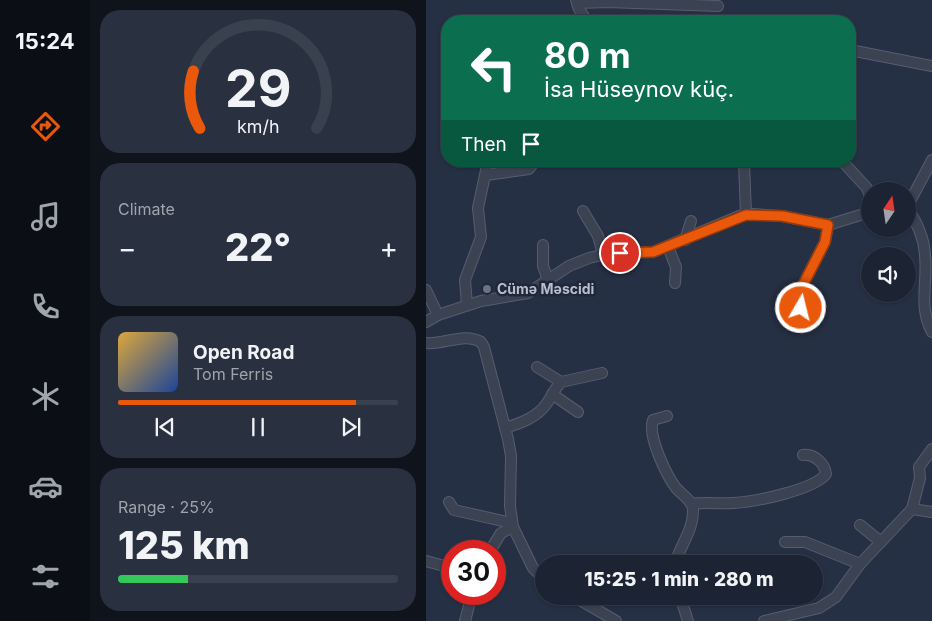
<!DOCTYPE html>
<html lang="en">
<head>
<meta charset="utf-8">
<style>
  :root { --surface:#1c2433; --page:#29303f; --text:#f1f3f6; --muted:#a0a4ac; --line:#3a414e; --accent:#ea580c }
  body { margin:0; font-family:Inter,sans-serif; background:var(--page); color:var(--text); height:100vh; display:flex; flex-direction:column; font-size:19px; white-space:nowrap }
  * { box-sizing:border-box; margin:0 }
  p { font-size:16px; color:var(--muted) }
  .icon { flex:none; width:28px; height:28px; fill:none; stroke:currentColor; stroke-width:2; stroke-linecap:round; stroke-linejoin:round }
  .map { position:relative; flex:1; overflow:hidden }
  .drawer { display:flex; flex-direction:column; gap:10px; padding:10px; background:#0f141c; width:336px }
  .drawer>* { flex:none }
  .guide { position:absolute; left:15px; top:15px; width:415px; height:152px; border-radius:20px; box-shadow:0 1px 4px #0004,0 0 0 1px var(--line); background:#0b6e4f; color:#fff; overflow:hidden }
  .needle { width:32px; rotate:13deg }
  .tools { position:absolute; left:435px; top:182px; display:grid; gap:10px }
  .tools a { display:grid; place-items:center; width:55px; height:55px; border-radius:50%; background:var(--surface); box-shadow:0 1px 4px #0004,0 0 0 1px var(--line); font-size:25px }
  .speed { position:absolute; left:15px; top:540px; display:flex; gap:10px; font-size:25px; font-weight:700; text-align:center }
  .speed>* { display:grid; place-content:center; width:65px; height:65px; border-radius:50%; background:var(--surface); box-shadow:0 1px 4px #0004,0 0 0 1px var(--line); line-height:1 }
  .speed .limit { border:8px solid #d22; background:#fff; color:#111 }
  .pin { position:absolute; display:grid; place-items:center; width:42px; height:42px; color:#fff; margin:-21px; border:2px solid #fff; border-radius:50%; box-shadow:0 1px 5px #0007 }
  .me { position:absolute; width:55px; margin:-28px; rotate:8deg; stroke-linejoin:round; filter:drop-shadow(0 0 4px #0008) }
  .turn { display:flex; align-items:center; gap:18px; height:105px; padding:0 20px; font-size:22px }
  .turn .icon { width:65px; height:65px; stroke-width:2.5 }
  .turn b { display:block; font-size:35px; line-height:42px }
  .then { display:flex; align-items:center; height:48px; padding:0 20px; background:#0003; gap:10px; font-size:19px }
  .big { font-size:38px; font-weight:800; line-height:1.1 }
  .drawer .card { flex:1; display:flex; flex-direction:column; justify-content:center; gap:8px; min-width:0; padding:0 18px; border-radius:20px; background:var(--page) }
  .drawer .dial { align-items:center; gap:0 }
  .dial svg { height:130px; overflow:visible; fill:none; stroke:var(--line); stroke-width:7; stroke-linecap:round; text-anchor:middle }
  .dial text { fill:var(--text); stroke:none }
  .song { display:flex; align-items:center; gap:15px }
  .cover { width:60px; height:60px; border-radius:8px; background:linear-gradient(135deg,hsl(40 70% 55%),hsl(220 70% 35%)) }
  .played { height:5px; border-radius:2px; background:linear-gradient(90deg,var(--accent) 85%,var(--line) 85%) }
  .keys { display:flex; justify-content:space-around; direction:ltr }
  .heat { display:flex; justify-content:space-between; align-items:center; font-size:28px; direction:ltr }
  .charge { height:8px; border-radius:4px; background:linear-gradient(90deg,#34c759 25%,var(--line) 0) }
  .trip { position:absolute; left:109px; top:555px; width:288px; height:50px; border-radius:25px; background:var(--surface); box-shadow:0 1px 4px #0004,0 0 0 1px var(--line); font-weight:800; line-height:50px; text-align:center }
  main { display:flex; flex:1; min-height:0 }
  .tab-bar { display:flex; flex-direction:column; width:90px; justify-content:space-around; align-items:center; background:#0b0e14; color:var(--muted) }
  .tab-bar .icon { width:35px; height:35px }
  .tab-bar .on { color:var(--accent) }
  .tab-bar b { font-size:22px; color:var(--text) }
  .map>svg:first-child { display:block }
  .lines { fill:none; stroke-linecap:round; stroke-linejoin:round }
  .minor-casing { stroke:#565e6e; stroke-width:12 }
  .minor { stroke:#3b4353; stroke-width:10 }
  .route-casing { stroke:#983908; stroke-width:12 }
  .route { stroke:#ea580c; stroke-width:9 }
  .worship-dot { fill:#6b7280; stroke:#1f2739; stroke-width:2 }
  .labels { text-anchor:middle; stroke-width:5; stroke-linejoin:round; paint-order:stroke }
  .poi-label { font-size:14px; font-weight:bold; fill:#b8becd; stroke:#1f2739; text-anchor:start }
</style>
</head>
<body>
<main>
<nav class="tab-bar">
<b>15:24</b>
<svg class="icon on" aria-label="directions" viewBox="0 0 24 24"><path d="M12 3l9 9-9 9-9-9zM9 14v-3h6M13 9l2 2-2 2"/></svg>
<svg class="icon" aria-label="music" viewBox="0 0 24 24"><path d="M9 18V5l10-2v13"/><circle cx="6" cy="18" r="3"/><circle cx="16" cy="16" r="3"/></svg>
<svg class="icon" aria-label="phone" viewBox="0 0 24 24"><path d="M5 4h4l2 5-3 2q2 4 5 5l2-3 5 2v4C11 20 4 13 5 4z"/></svg>
<svg class="icon" aria-label="climate" viewBox="0 0 24 24"><path d="M12 3v18M4 7l16 10M4 17L20 7"/></svg>
<svg class="icon" aria-label="car" viewBox="0 0 24 24"><path d="M5 17H2v-5l4-1 3-4h7l3 4 3 1v5h-3M9 17h6M6 11h13"/><circle cx="7" cy="17" r="2"/><circle cx="17" cy="17" r="2"/></svg>
<svg class="icon" aria-label="filters" viewBox="0 0 24 24"><path d="M4 7h16M4 17h16"/><circle cx="9" cy="7" r="2"/><circle cx="15" cy="17" r="2"/></svg>
</nav>
<section class="drawer">
<div class="card dial"><svg viewBox="0 0 100 80">
<path d="M14 69A42 42 0 1 1 86 69"/>
<path d="M14 69A42 42 0 0 1 10 34" stroke="#ea580c"/>
<text x="50" y="56" font-size="32" font-weight="700">29</text>
<text x="50" y="72" font-size="11">km/h</text>
</svg></div>
<div class="card"><p>Climate</p>
<div class="heat"><a>−</a><b class="big">22°</b><a>+</a></div>
</div>
<div class="card">
<div class="song"><i class="cover"></i><div><b>Open Road</b><p>Tom Ferris</p></div></div>
<div class="played"></div>
<div class="keys"><svg class="icon" aria-label="previous" viewBox="0 0 24 24"><path d="M18 5L8 12l10 7zM5 5v14"/></svg><svg class="icon" aria-label="pause" viewBox="0 0 24 24"><path d="M8 5v14M16 5v14"/></svg><svg class="icon" aria-label="next" viewBox="0 0 24 24"><path d="M6 5l10 7-10 7zM19 5v14"/></svg></div>
</div>
<div class="card"><p>Range · 25%</p><b class="big">125 km</b><div class="charge"></div></div>
</section>
<div class="map">
<svg width="506" height="621" viewBox="0 0 506 621">
  <rect width="100%" height="100%" fill="#263044"/>
  <g class="lines">
    <defs>
      <g id="minor">
        <polyline points="150,0 153,9 161,21"/>
        <polyline points="151,3 182,2 292,6"/>
        <polyline points="424,50 506,66"/>
        <polyline points="416,161 441,188 444,196"/>
        <polyline points="318,162 320,215"/>
        <polyline points="76,173 77,161"/>
        <polyline points="60,175 103,169 109,161"/>
        <polyline points="481,207 506,160"/>
        <path d="M481,208c10,14 17,29 18,47 3,26 -7,52 7,77"/>
        <polyline points="157,211 172,236 177,254"/>
        <polyline points="259,240 265,221"/>
        <polyline points="117,245 117,266 122,280"/>
        <polyline points="242,247 250,267 249,283"/>
        <polyline points="0,290 12,315"/>
        <polyline points="41,305 39,280 55,237 52,208 62,161"/>
        <polyline points="375,309 378,283 399,242 402,225"/>
        <polyline points="0,322 12,315 55,301 102,293 143,266 163,258 184,253 227,252 313,216 325,214 356,216 402,225 444,212"/>
        <path d="M0,343c18,2 38,-11 55,-1l3,5 24,92 3,17 -1,50 3,21 20,41 11,11"/>
        <polyline points="111,367 135,382"/>
        <polyline points="126,394 152,412"/>
        <path d="M241,416l-14,4c-6,16 14,56 23,68 6,7 16,12 17,21 1,21 -13,36 -18,55"/>
        <path d="M79,428c16,-5 33,-11 42,-25 5,-7 8,-15 14,-21l41,-9"/>
        <polyline points="23,502 28,510 86,523"/>
        <path d="M265,504c14,-2 29,0 43,-1 20,-1 80,-13 92,-29 -1,-11 -13,-21 -23,-19"/>
        <polyline points="486,509 506,512"/>
        <polyline points="434,525 455,542"/>
        <polyline points="359,542 379,542 434,564"/>
        <polyline points="64,551 75,533 87,527"/>
        <polyline points="0,561 26,568"/>
        <polyline points="147,596 190,621"/>
        <polyline points="254,596 262,621"/>
        <polyline points="39,621 46,594"/>
        <polyline points="338,621 393,608 410,597 434,564 486,509 494,478 493,467 506,449"/>
      </g>
    </defs>
    <use href="#minor" class="minor-casing"/>
    <use href="#minor" class="minor"/>
  </g>
  <g class="lines">
    <defs>
      <polyline id="route" points="194,253 227,252 320,215 356,216 402,225 399,242 378,283 375,308"/>
    </defs>
    <use href="#route" class="route-casing"/>
    <use href="#route" class="route"/>
  </g>
  <circle class="worship-dot" cx="61" cy="289" r="5"/>
  <g class="labels">
    <g class="poi-label">
      <text x="71" y="294">Cümə Məscidi</text>
    </g>
  </g>
</svg>
<div class="tools">
<a><svg class="needle" viewBox="-14 -14 28 28"><path d="M0-13l5 13h-10z" fill="#e53935"/><path d="M0 13l5-13h-10z" fill="#a0a4ac"/></svg></a>
<a><svg class="icon" aria-label="sound" viewBox="0 0 24 24"><path d="M4 9h4l5-4v14l-5-4H4zM17 9q2 3 0 6"/></svg></a>
</div>
<div class="speed"><div class="limit">30</div></div>
<div class="pin" style="left:194px;top:253px;background:#d93025"><svg class="icon" aria-label="arrive" viewBox="0 0 24 24"><path d="M6 21V4h12l-3 4 3 4H6"/></svg></div>
<svg class="me" style="left:375px;top:308px" viewBox="-20 -20 40 40"><circle r="17" fill="#ea580c" stroke="#fff" stroke-width="3"/><path d="M0-11L8 9 0 5-8 9z" fill="#fff"/></svg>
<div class="trip">15:25 · 1 min · 280 m</div>
<div class="guide">
<div class="turn"><svg class="icon" aria-label="left" viewBox="0 0 24 24"><path d="M17 20v-9H6M10 6l-5 5 5 5"/></svg><div><b>80 m</b>İsa Hüseynov küç.</div></div>
<div class="then">Then<svg class="icon" aria-label="arrive" viewBox="0 0 24 24"><path d="M6 21V4h12l-3 4 3 4H6"/></svg></div>
</div>
</div>
</main>
</body>
</html>
